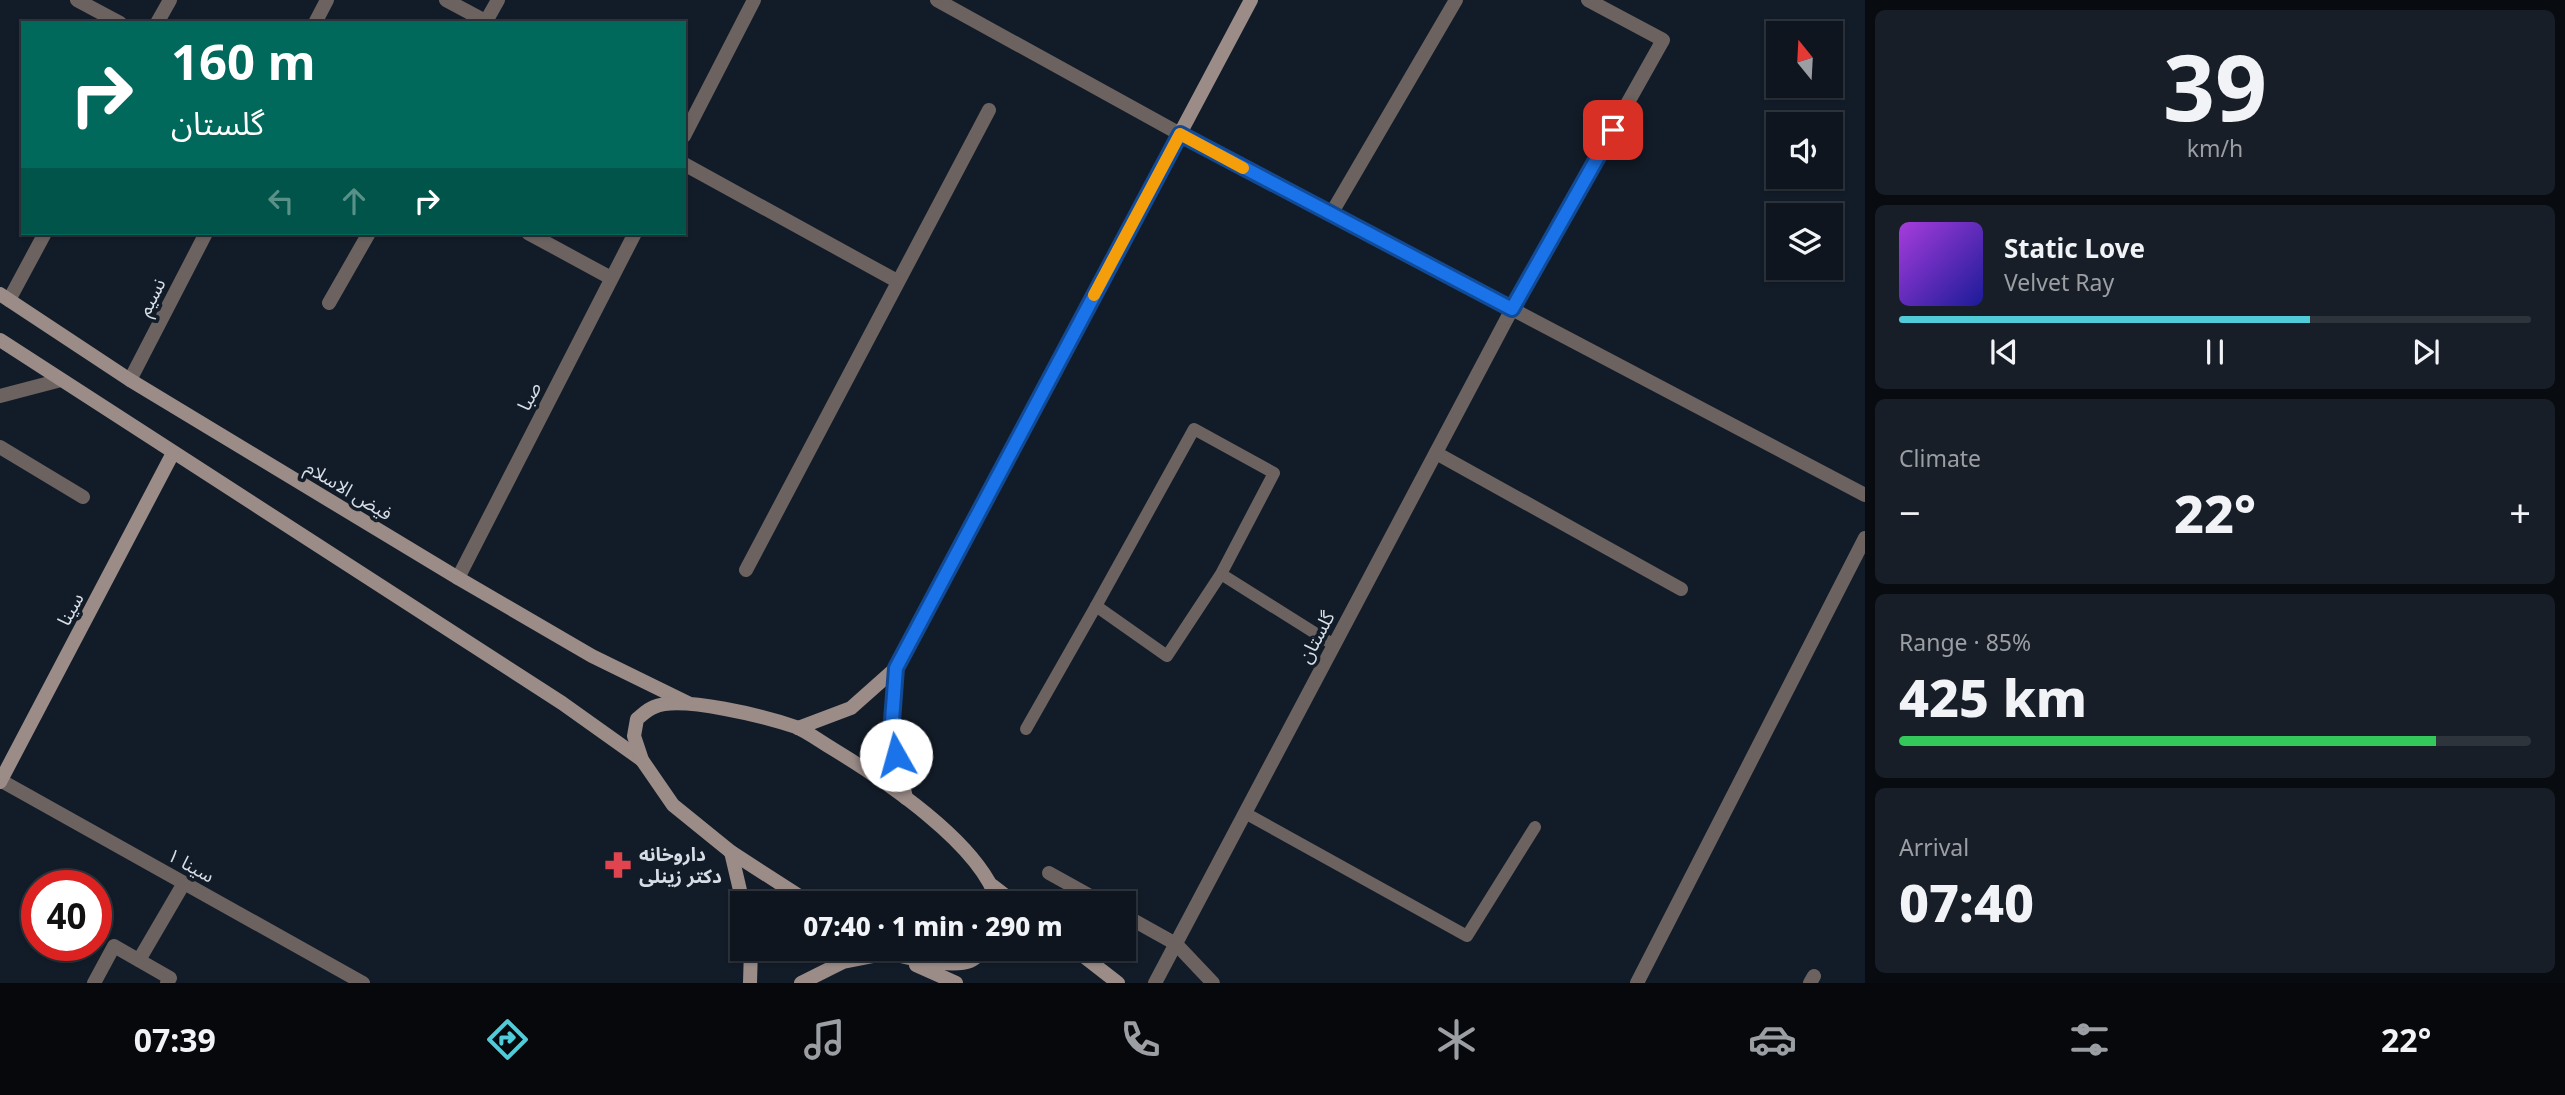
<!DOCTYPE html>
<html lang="en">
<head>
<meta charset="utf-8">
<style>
  :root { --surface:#0e151e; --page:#171e27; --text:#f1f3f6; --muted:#9b9fa4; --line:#2e343c; --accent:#52cbd9 }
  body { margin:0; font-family:"Noto Sans","Noto Sans Arabic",sans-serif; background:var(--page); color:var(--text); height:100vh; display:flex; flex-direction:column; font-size:26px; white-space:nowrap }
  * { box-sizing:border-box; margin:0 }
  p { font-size:23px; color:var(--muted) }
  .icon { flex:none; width:38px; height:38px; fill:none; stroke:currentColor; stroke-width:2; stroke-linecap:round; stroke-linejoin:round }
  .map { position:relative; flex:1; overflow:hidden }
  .details { display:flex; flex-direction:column; gap:10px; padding:10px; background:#080c10; width:700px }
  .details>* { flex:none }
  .top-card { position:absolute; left:21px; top:21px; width:665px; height:214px; border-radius:0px; box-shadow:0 2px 5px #0004,0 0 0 2px var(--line); background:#00695c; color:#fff; overflow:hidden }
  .needle { width:46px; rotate:342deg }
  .controls { position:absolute; left:1766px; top:21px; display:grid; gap:14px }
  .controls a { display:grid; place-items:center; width:77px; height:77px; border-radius:0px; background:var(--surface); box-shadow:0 2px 5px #0004,0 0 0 2px var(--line); font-size:35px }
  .speed { position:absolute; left:21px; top:870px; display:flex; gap:14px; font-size:35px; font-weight:700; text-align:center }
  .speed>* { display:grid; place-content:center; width:91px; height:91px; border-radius:50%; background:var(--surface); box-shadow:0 2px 5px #0004,0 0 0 2px var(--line); line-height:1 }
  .speed .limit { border:10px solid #d22; background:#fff; color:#111 }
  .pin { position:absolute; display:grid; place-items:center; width:60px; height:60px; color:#fff; margin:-30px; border-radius:14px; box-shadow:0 4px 10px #0006 }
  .me { position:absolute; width:77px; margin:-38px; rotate:353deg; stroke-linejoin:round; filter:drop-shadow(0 0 5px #0008) }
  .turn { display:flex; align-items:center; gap:24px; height:147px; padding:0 35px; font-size:32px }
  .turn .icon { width:91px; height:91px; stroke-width:2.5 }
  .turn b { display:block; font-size:49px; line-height:60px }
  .lanes { display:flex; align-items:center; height:66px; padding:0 35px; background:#0003; justify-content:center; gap:35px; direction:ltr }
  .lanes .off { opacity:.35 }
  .big { font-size:52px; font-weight:800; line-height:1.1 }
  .details .tile { flex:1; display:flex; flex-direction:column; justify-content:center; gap:10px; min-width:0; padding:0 24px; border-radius:10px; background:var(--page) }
  .details .dial { align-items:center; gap:0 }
  .dial b { font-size:91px; line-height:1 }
  .song { display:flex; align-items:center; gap:21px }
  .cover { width:84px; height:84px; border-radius:10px; background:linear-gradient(135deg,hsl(280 70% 55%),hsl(240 70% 35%)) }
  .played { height:7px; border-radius:4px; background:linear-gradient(90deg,var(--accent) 65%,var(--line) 65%) }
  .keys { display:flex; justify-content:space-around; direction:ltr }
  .heat { display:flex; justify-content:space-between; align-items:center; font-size:38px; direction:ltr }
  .charge { height:10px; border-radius:5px; background:linear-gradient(90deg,#34c759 85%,var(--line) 0) }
  .trip { position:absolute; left:730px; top:891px; width:406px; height:70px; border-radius:0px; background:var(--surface); box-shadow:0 2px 5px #0004,0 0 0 2px var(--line); font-weight:800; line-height:70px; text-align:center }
  .menu { display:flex; height:112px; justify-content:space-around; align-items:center; background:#06080c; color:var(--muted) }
  .menu .icon { width:49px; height:49px }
  .menu .selected { color:var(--accent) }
  .menu b { font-size:32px; color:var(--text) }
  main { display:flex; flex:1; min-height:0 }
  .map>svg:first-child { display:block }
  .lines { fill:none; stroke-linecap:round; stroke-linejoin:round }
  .lane { stroke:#6c6360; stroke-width:12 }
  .street { stroke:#6c6360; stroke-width:14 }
  .secondary { stroke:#9b8c88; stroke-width:14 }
  .route-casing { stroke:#114b97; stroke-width:18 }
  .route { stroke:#1a73e8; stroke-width:12 }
  .slow { stroke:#f59e0b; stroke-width:12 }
  .labels { text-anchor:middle; stroke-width:7; stroke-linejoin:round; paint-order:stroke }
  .street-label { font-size:19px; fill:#d6dde6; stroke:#121c28 }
  .poi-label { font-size:19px; font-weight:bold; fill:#d6dde6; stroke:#121c28; text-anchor:start }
</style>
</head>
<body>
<main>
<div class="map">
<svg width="1865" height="983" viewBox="0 0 1865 983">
  <rect width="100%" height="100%" fill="#121c28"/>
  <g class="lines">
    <g class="lane">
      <polyline points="1221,574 1167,656 1096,606 1194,429 1274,473 1221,574 1334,645"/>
      <polyline points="1026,729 1096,606"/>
      <polyline points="1245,813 1467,936 1535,827"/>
    </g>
    <g class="street">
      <polyline points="77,0 120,23"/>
      <polyline points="446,0 489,23"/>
      <polyline points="937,0 1180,134 1865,495"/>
      <polyline points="157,23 170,0"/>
      <polyline points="315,23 327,0"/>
      <polyline points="485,23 498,0"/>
      <polyline points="684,136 754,0"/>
      <polyline points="684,164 897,281"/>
      <polyline points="1331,214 1456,0"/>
      <polyline points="528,233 611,278"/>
      <polyline points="9,300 45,233"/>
      <polyline points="329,303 369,233"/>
      <polyline points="130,380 206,233"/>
      <polyline points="0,396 61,380"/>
      <polyline points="0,447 83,497"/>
      <polyline points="1436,453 1681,589"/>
      <polyline points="746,570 989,110"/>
      <polyline points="458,578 635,233"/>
      <polyline points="0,780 363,983"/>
      <polyline points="1049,873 1103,903"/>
      <polyline points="1124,915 1176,944 1213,983"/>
      <polyline points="139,960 184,883"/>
      <polyline points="94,983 114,946 170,978 167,983"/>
      <polyline points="1155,983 1512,309 1663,40 1588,0"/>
      <polyline points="1637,983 1865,538"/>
      <polyline points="1810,983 1814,976"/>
    </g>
    <g class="secondary">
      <polyline points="0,294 130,380 458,578 592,656 688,703"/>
      <polyline points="0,340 562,703 642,760"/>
      <polyline points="896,668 892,734 906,798"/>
      <polyline points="798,728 851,708 896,668 1251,0"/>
      <polyline points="0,782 173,453"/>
      <polyline points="731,852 743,903"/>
      <polyline points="993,886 1015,903"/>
      <path d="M810,903l-79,-51 -58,-47 -31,-45 -8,-24 3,-17c5,-4 11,-10 17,-12 27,-12 113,10 142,20 12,5 25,15 37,22 51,31 148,95 165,154"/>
      <path d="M881,948c16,10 72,20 89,13 6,-3 13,-9 19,-13"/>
      <polyline points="1073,948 1118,983"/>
      <polyline points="916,965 956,983"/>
      <polyline points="750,983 751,948"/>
      <polyline points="801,983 843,962 889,953"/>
    </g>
  </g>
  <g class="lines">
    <defs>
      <polyline id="route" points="896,755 891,734 896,668 1180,134 1512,309 1613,130"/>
    </defs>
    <use href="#route" class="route-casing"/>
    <use href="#route" class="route"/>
    <polyline class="slow" points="1094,295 1180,134 1243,168"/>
  </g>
  <defs>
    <symbol id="pharmacy-bare" viewBox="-9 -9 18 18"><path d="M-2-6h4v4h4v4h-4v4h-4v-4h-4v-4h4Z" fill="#e0444e" stroke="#121c28" stroke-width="2.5" paint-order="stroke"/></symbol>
  </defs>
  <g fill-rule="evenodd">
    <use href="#pharmacy-bare" x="599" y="846" width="38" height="38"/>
  </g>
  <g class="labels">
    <g class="street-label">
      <text transform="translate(151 297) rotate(-63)" y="7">نسیم</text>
      <text transform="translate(529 396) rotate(-63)" y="7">صبا</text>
      <text transform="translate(349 490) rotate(31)" y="7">فیض الاسلام</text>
      <text transform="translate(70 609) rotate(-62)" y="7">سینا</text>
      <text transform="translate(1316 637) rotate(-62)" y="7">گلستان</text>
      <text transform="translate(191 865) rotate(29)" y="7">سینا ۱</text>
    </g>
    <g class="poi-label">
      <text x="639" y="861">داروخانه<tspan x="639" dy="22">دکتر زینلی</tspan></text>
    </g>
  </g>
</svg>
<div class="controls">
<a><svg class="needle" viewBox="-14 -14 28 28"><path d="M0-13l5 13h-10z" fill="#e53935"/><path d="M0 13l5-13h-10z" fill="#9b9fa4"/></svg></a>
<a><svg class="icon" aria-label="sound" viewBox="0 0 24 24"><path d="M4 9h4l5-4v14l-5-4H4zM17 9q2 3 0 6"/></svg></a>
<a><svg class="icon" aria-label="layers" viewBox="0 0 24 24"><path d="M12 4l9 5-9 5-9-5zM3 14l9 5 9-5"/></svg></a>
</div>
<div class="speed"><div class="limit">40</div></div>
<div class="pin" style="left:1613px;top:130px;background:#d93025"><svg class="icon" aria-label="arrive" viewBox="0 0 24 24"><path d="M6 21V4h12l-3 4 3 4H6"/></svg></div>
<svg class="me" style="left:896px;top:755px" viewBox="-20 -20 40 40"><circle r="19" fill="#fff"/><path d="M0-13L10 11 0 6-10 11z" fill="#1a73e8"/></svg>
<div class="trip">07:40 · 1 min · 290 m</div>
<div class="top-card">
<div class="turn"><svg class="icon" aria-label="right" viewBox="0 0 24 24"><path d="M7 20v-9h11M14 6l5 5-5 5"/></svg><div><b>160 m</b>گلستان</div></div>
<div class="lanes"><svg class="icon off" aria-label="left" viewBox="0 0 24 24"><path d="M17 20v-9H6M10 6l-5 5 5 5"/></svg><svg class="icon off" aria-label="ahead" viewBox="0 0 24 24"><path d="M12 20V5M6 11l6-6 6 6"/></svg><svg class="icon" aria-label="right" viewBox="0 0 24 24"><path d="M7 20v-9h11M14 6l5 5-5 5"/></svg></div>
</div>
</div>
<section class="details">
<div class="tile dial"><b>39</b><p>km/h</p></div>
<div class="tile">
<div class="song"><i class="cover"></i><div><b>Static Love</b><p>Velvet Ray</p></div></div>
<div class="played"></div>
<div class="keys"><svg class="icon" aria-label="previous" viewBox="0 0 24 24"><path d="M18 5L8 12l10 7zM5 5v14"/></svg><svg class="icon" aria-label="pause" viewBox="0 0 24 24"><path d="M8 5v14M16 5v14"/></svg><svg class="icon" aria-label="next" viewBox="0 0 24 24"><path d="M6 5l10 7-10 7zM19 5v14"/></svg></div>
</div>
<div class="tile"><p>Climate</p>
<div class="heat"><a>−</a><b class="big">22°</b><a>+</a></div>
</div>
<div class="tile"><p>Range · 85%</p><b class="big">425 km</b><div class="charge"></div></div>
<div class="tile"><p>Arrival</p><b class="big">07:40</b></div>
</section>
</main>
<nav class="menu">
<b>07:39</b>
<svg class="icon selected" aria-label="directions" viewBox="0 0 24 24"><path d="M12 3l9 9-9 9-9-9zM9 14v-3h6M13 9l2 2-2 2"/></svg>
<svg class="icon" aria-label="music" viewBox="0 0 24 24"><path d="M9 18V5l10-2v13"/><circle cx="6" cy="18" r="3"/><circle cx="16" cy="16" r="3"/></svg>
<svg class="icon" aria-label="phone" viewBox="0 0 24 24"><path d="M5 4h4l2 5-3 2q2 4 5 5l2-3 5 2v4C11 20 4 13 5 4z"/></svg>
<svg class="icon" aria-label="climate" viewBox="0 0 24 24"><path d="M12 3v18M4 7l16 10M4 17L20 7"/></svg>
<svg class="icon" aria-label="car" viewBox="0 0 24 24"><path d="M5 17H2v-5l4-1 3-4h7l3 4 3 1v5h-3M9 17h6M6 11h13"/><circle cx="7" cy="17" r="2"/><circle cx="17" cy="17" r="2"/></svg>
<svg class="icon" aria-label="filters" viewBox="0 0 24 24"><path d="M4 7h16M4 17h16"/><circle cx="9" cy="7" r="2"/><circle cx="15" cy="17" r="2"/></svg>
<b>22°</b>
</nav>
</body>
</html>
